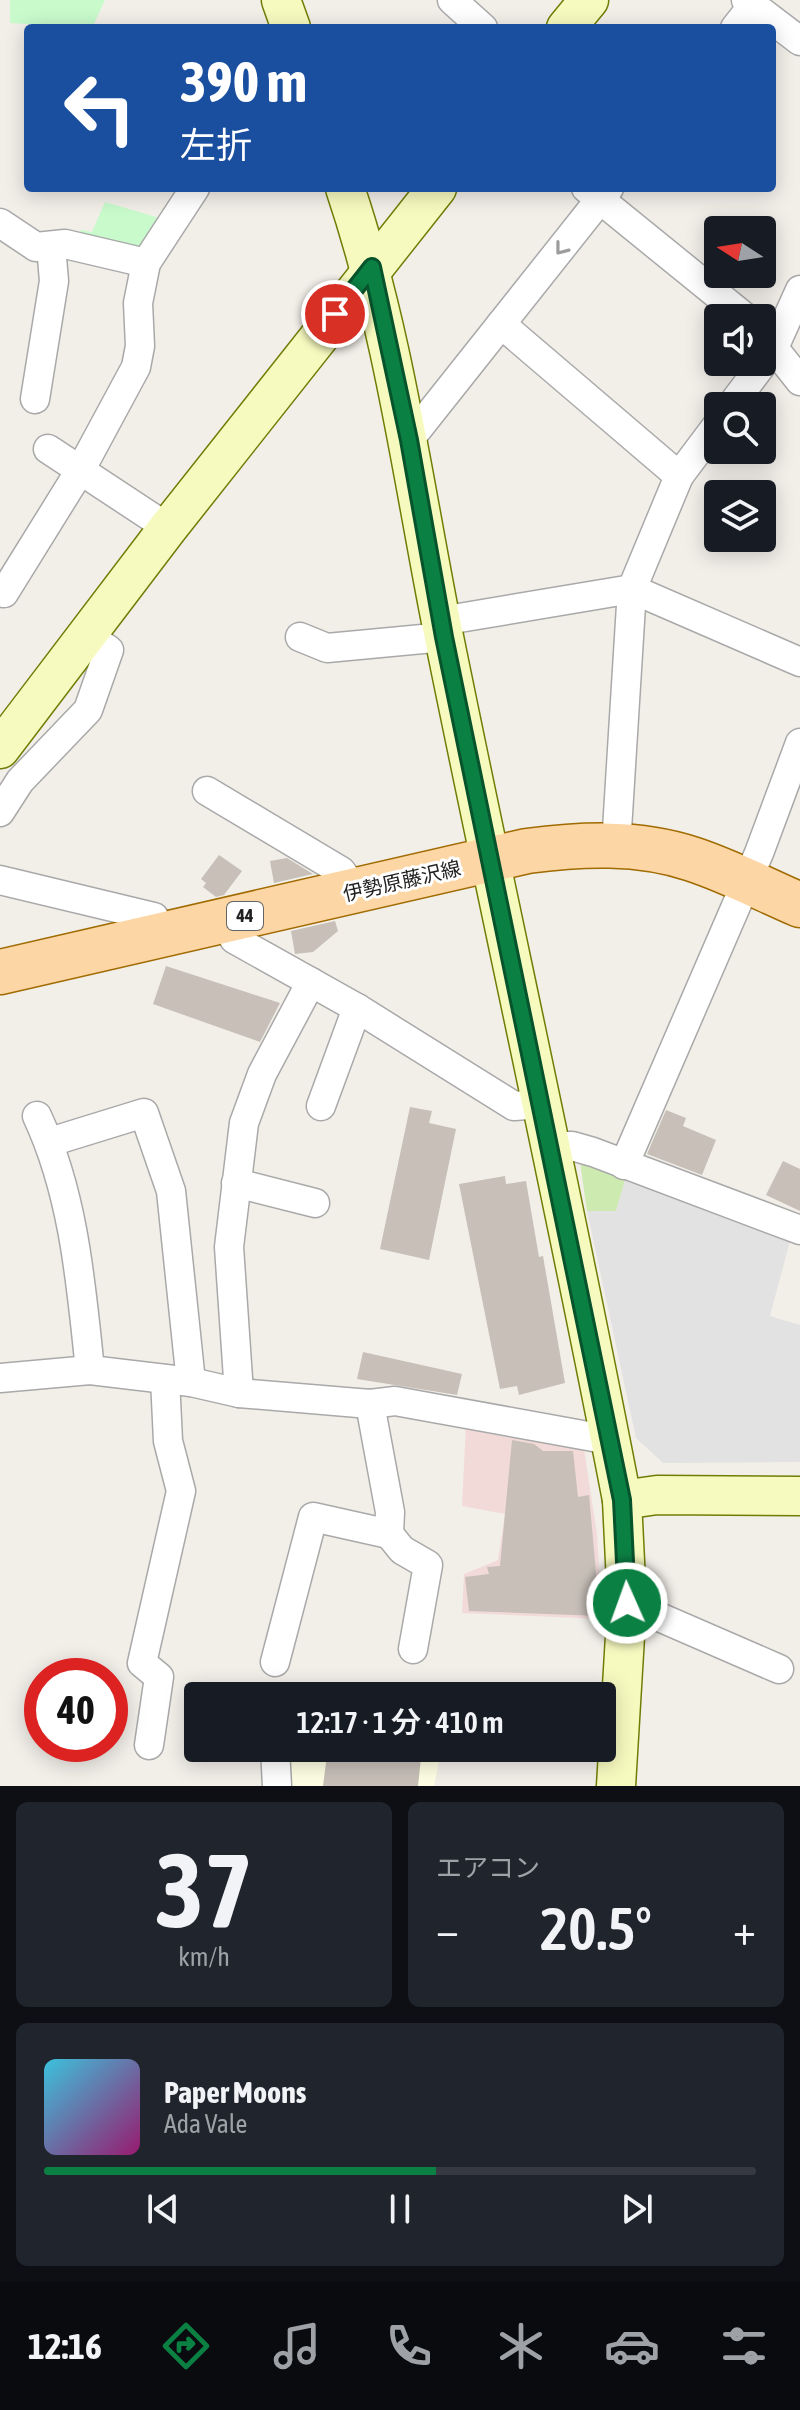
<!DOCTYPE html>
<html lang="ja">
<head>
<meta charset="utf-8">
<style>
  :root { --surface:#171b24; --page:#20242c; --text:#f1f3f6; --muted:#9ea1a6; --line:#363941; --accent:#0b8043 }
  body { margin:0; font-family:"Asap Condensed","Noto Sans JP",sans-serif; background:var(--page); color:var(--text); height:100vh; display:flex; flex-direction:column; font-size:30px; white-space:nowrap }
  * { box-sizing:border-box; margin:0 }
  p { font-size:26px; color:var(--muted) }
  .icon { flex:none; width:44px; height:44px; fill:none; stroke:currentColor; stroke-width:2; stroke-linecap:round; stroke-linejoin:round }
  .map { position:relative; height:1786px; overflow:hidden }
  .details { display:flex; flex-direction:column; gap:16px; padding:16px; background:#0d0f14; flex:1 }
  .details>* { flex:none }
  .banner { position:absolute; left:24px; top:24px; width:752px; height:168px; border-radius:8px; box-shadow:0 4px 20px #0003; background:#1a4fa0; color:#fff; overflow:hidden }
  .needle { width:52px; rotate:282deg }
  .tools { position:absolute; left:704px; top:216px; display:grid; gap:16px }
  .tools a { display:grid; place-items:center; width:72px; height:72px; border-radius:8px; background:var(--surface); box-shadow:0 4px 20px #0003; font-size:40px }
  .speed { position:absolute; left:24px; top:1658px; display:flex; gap:16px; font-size:40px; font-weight:700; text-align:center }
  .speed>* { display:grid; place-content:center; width:104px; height:104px; border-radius:50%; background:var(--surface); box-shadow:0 4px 20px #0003; line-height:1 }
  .speed .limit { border:12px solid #d22; background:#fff; color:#111 }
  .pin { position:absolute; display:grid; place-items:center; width:68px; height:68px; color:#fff; margin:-34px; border:4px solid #fff; border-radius:50%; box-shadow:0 2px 8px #0007 }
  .me { position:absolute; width:88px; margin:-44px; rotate:358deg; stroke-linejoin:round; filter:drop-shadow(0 0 6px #0008) }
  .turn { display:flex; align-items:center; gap:28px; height:168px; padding:0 24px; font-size:36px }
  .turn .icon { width:104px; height:104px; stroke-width:2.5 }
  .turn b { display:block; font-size:56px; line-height:68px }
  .big { font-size:60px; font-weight:600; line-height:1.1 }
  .details .tile { flex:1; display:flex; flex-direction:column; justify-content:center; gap:12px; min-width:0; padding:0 28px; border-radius:12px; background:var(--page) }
  .details .dial { align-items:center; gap:0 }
  .dial b { font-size:104px; line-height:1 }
  .song { display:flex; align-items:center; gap:24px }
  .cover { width:96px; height:96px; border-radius:12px; background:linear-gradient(135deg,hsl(190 70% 55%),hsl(320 70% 35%)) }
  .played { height:8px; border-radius:4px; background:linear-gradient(90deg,var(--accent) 55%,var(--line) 55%) }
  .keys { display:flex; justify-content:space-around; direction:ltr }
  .heat { display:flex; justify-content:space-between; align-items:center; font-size:44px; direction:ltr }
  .details .tiles { flex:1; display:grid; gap:16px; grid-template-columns:1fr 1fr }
  .tile:last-child { grid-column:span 2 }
  .trip { position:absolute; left:184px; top:1682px; width:432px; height:80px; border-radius:8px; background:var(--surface); box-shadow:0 4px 20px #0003; font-weight:600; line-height:80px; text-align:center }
  .dock { display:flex; height:128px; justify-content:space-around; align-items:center; background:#090b0e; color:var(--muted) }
  .dock .icon { width:56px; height:56px }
  .dock .active { color:var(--accent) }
  .dock b { font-size:36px; color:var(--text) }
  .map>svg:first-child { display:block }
  .commercial { fill:#f2dad9 }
  .education { fill:#ffffe5 }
  .grass { fill:#cdebb0 }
  .park { fill:#c8facc }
  .parking { fill:#e2e2e2 }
  .building { fill:#c7bfb8 }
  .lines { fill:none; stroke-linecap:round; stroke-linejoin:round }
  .street-casing { stroke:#a9a9a9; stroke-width:31 }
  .secondary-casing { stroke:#707d05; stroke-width:41 }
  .primary-casing { stroke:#a06b00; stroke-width:47 }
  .street { stroke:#fff; stroke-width:28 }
  .secondary { stroke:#f7fabf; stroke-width:38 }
  .primary { stroke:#fcd6a4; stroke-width:44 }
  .oneway { stroke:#9c9c9c }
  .route-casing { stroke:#07532c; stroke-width:20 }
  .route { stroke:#0b8043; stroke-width:14 }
  .labels { text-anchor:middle; stroke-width:6; stroke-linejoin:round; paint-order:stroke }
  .shield { fill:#fff; stroke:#646464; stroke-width:2 }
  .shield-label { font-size:18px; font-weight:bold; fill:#222 }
  .street-label { font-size:20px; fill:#222; stroke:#fff }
</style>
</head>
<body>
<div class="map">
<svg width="800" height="1786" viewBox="0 0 800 1786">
  <rect width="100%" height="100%" fill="#f2efe9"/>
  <polygon class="commercial" points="466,1424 584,1449 597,1534 602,1619 462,1613 464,1574 498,1560 505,1514 462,1506"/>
  <polygon class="education" points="282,1748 442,1748 434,1786 285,1786"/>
  <polygon class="grass" points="579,1155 628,1172 616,1211 587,1211"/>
  <g class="park">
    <polygon points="10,0 105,0 92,28 10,23"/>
    <polygon points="105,202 163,219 136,251 78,237 81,230 92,232"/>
  </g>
  <polygon class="parking" points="627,1173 791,1237 770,1316 800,1325 800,1462 663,1463 636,1438 587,1211 616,1211"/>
  <g class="building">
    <polygon points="219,855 242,871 224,895 216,897 203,887 206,883 201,879"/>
    <polygon points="287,858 313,874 274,883 270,861"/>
    <polygon points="335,921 338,931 313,952 295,954 291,931"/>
    <polygon points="166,966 280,1003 260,1042 153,1004"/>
    <polygon points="410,1107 432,1111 429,1123 456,1129 429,1260 380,1249"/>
    <polygon points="666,1110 686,1118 683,1126 716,1140 702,1175 647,1154"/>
    <polygon points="783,1161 800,1169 800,1211 766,1195"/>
    <polygon points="505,1176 506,1184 526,1181 539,1257 543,1256 565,1383 519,1395 517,1386 500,1389 459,1184"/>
    <polygon points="363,1352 462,1374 457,1395 357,1379"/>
    <polygon points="512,1440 534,1444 543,1451 573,1451 578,1497 589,1495 600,1616 469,1611 465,1577 489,1574 487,1567 500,1566"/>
    <polygon points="363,1748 422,1748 418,1786 323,1786 327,1755 362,1760"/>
  </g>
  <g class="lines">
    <defs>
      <g id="street">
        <polyline points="452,0 483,28"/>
        <polyline points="746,0 800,41"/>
        <polyline points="735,28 753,5"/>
        <polyline points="586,188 746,318"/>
        <polyline points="0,223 36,247 65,244 146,263"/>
        <polyline points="501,324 679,476"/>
        <polyline points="765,337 800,381"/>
        <polyline points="35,399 54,281 51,246"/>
        <polyline points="731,406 773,350 800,290"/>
        <polyline points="409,440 609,188"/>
        <polyline points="48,449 168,528"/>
        <polyline points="4,593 81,469 136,367 140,346 138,303 146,263 195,188"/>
        <polyline points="441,621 632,589 800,662"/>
        <polyline points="300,637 327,648 444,637"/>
        <polyline points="207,791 341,871 356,891"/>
        <polyline points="0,812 20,781 88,710 109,650 87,635"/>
        <polyline points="616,846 632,589 679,476 718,424"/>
        <polyline points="0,880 154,917 159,935"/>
        <polyline points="227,920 234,939 357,1008 514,1106 542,1104"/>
        <polyline points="321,1106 357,1008"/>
        <path d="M37,1116c37,79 44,168 53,254"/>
        <polyline points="50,1142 144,1113 171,1191 191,1382"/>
        <polyline points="550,1146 572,1146 593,1152 800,1230"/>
        <polyline points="624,1165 759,853 800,743"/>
        <polyline points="236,1183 315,1203"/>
        <polyline points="0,1378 90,1370 191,1382 239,1393 370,1404 395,1401 610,1440"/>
        <polyline points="239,1393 229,1247 244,1123 262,1074 311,982"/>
        <polyline points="389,1534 402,1550 428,1565 413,1649"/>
        <polyline points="627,1603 779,1669"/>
        <polyline points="275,1662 313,1517 389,1534 390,1512 370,1404"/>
        <polyline points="149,1745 159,1677 142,1663 181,1491 168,1441 165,1379"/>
        <polyline points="275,1749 277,1786"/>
      </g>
      <g id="secondary">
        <polyline points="281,0 291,28"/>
        <polyline points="566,28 589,0"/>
        <path d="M345,188c50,148 69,301 100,454 58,286 122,571 177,858l5,103 -11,183"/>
        <polyline points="0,749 168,528 437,188"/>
        <polyline points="622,1500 657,1495 800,1496"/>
      </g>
      <path id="primary" d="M0,972l527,-121c54,-7 111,-10 165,8 37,12 73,31 108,46"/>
    </defs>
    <use href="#street" class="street-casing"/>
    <use href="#secondary" class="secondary-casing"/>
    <use href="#primary" class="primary-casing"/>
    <use href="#street" class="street"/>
    <use href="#secondary" class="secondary"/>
    <use href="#primary" class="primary"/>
  </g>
  <defs><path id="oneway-chevron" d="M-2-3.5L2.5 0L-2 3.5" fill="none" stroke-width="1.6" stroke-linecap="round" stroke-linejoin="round" transform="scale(2)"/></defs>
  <use class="oneway" href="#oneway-chevron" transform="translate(561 249) rotate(128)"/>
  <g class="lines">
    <defs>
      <polyline id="route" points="335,314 372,267 409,440 444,637 622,1500 627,1603"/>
    </defs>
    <use href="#route" class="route-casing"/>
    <use href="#route" class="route"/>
  </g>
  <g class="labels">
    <rect class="shield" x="227" y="902" width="36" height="28" rx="6"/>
    <g class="shield-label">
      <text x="245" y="922">44</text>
    </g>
    <g class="street-label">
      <text transform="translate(402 881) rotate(-13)" y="7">伊勢原藤沢線</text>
    </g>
  </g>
</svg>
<div class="tools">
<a><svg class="needle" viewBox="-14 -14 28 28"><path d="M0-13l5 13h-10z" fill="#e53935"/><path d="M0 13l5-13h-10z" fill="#9ea1a6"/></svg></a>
<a><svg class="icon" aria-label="sound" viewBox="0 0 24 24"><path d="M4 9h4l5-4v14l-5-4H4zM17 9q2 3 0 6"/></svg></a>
<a><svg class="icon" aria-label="search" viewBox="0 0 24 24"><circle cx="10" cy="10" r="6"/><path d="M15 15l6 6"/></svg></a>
<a><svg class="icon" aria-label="layers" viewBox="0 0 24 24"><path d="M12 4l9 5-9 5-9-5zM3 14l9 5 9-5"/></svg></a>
</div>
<div class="speed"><div class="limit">40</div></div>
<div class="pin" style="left:335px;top:314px;background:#d93025"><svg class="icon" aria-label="arrive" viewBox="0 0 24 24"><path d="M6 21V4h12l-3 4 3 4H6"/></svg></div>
<svg class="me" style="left:627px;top:1603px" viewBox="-20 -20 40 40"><circle r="17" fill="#0b8043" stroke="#fff" stroke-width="3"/><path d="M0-11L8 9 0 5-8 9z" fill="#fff"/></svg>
<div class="trip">12:17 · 1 分 · 410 m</div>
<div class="banner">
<div class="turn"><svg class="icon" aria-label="left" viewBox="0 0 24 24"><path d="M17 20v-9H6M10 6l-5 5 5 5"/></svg><div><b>390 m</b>左折</div></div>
</div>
</div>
<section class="details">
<div class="tiles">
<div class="tile dial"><b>37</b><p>km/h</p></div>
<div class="tile"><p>エアコン</p>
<div class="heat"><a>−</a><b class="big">20.5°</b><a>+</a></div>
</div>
<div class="tile">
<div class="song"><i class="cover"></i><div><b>Paper Moons</b><p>Ada Vale</p></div></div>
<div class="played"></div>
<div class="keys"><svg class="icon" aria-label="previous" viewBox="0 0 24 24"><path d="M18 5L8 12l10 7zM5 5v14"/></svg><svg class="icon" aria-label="pause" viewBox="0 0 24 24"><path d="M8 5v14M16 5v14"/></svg><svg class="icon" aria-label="next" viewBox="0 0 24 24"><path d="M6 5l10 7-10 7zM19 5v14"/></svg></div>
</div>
</div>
</section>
<nav class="dock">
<b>12:16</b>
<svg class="icon active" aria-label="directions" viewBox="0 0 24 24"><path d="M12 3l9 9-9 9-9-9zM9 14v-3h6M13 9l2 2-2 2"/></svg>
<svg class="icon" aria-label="music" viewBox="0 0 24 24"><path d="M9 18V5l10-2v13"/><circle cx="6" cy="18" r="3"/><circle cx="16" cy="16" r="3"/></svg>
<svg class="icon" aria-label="phone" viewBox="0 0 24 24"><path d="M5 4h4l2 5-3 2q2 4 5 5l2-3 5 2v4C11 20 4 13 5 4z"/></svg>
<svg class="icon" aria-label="climate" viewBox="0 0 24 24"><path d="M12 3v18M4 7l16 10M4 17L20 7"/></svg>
<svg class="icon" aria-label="car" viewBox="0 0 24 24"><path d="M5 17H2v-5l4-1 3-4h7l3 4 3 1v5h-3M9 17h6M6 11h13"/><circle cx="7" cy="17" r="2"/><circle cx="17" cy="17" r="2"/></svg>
<svg class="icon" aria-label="filters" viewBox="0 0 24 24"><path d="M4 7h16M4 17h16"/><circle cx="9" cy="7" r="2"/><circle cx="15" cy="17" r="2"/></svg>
</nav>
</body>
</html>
